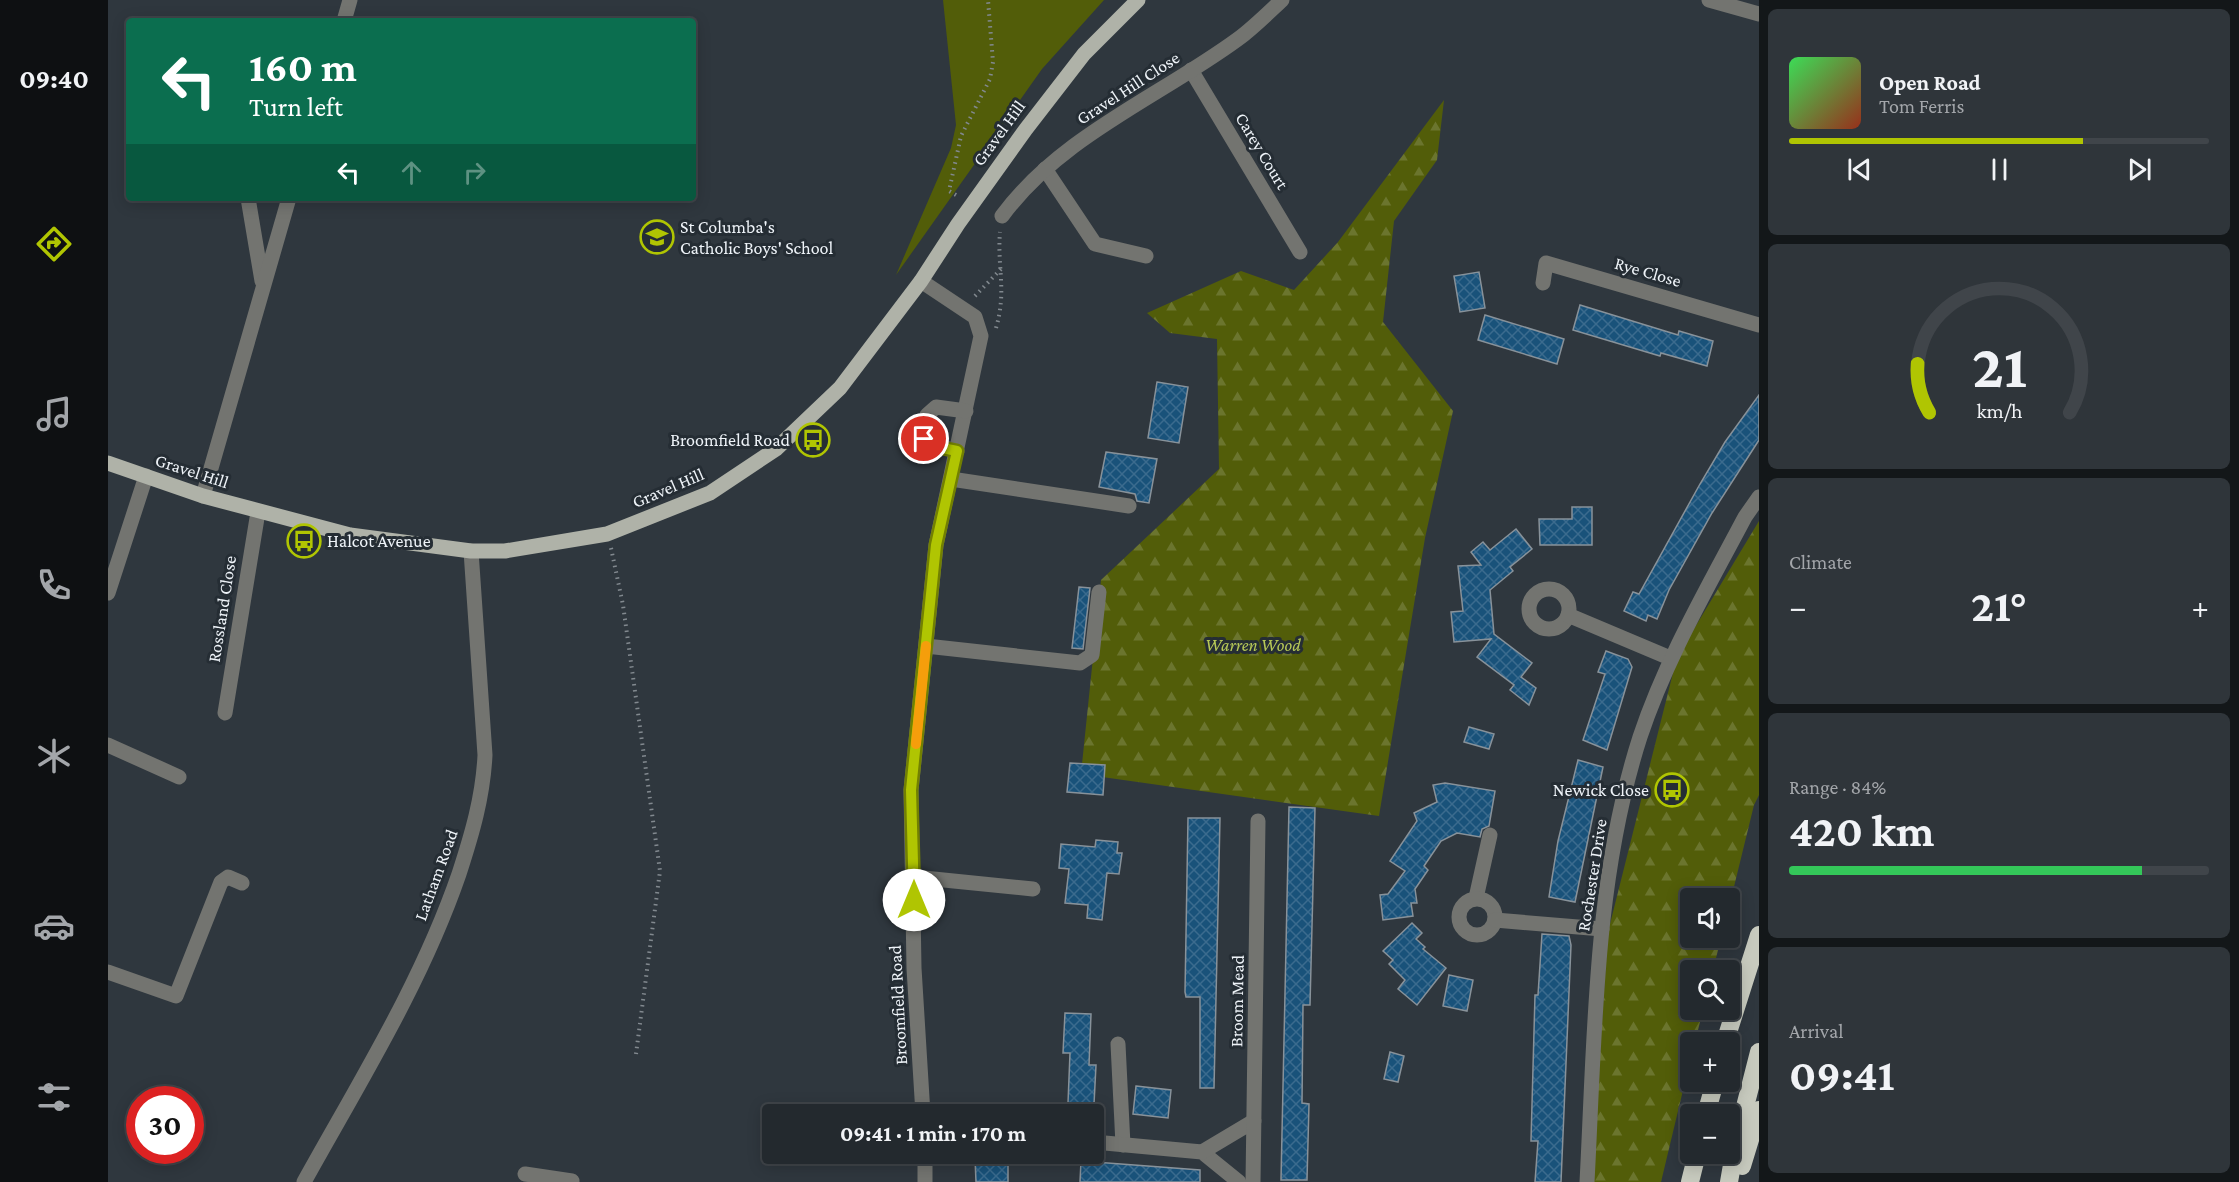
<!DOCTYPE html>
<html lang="en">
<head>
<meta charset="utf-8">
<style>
  :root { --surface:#23292e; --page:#2f353a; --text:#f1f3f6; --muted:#a3a6aa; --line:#40454a; --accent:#b0c502 }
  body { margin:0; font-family:"Crimson Pro",serif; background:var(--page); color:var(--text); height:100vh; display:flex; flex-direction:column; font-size:22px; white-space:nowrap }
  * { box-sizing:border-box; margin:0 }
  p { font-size:20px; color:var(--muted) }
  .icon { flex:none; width:33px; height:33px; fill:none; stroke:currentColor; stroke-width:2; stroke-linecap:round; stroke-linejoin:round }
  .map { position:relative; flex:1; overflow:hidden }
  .side { display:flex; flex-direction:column; gap:9px; padding:9px; background:#131719; width:480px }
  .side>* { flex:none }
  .guide { position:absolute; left:18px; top:18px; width:570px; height:183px; border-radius:6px; box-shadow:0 3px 15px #0003,0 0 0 2px var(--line); background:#0b6e4f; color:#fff; overflow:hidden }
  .fabs { position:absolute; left:1572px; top:888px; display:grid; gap:12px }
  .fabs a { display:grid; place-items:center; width:60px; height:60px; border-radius:6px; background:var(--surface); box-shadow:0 3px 15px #0003,0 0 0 2px var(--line); font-size:30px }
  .speed { position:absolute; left:18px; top:1086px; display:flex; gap:12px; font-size:30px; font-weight:700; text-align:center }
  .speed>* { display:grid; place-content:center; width:78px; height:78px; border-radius:50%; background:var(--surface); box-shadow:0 3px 15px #0003,0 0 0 2px var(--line); line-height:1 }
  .speed .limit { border:9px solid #d22; background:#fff; color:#111 }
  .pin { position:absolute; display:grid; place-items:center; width:51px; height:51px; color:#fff; margin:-26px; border:3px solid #fff; border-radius:50%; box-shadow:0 2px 6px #0007 }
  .me { position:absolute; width:66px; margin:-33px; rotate:0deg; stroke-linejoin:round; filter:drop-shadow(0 0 4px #0008) }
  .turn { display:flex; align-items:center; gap:21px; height:126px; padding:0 24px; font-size:27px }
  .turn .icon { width:78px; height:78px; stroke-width:2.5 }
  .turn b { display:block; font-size:42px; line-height:51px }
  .lanes { display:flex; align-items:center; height:57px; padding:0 24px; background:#0003; justify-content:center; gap:30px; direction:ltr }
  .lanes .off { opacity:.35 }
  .big { font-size:45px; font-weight:700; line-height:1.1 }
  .side .card { flex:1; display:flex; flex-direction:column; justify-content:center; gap:9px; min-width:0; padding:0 21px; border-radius:9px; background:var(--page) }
  .side .dial { align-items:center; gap:0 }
  .dial svg { height:156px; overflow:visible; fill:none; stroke:var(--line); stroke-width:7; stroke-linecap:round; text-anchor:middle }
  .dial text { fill:var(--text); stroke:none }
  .song { display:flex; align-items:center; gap:18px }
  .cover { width:72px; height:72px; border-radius:9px; background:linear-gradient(135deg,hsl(130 70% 55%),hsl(10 70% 35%)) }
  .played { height:6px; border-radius:3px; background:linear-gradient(90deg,var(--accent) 70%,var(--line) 70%) }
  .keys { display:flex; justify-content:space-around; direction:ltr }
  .heat { display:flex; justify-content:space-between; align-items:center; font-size:33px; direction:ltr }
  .charge { height:9px; border-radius:4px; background:linear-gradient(90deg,#34c759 84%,var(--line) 0) }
  .trip { position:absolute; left:654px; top:1104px; width:342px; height:60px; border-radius:6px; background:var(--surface); box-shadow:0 3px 15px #0003,0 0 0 2px var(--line); font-weight:700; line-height:60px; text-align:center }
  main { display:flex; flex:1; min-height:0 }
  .tabs { display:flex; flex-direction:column; width:108px; justify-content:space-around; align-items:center; background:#0e1012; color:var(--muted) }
  .tabs .icon { width:42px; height:42px }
  .tabs .active { color:var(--accent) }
  .tabs b { font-size:27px; color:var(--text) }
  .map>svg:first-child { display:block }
  .forest { fill:url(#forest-firs) }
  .green { fill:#525d09 }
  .building { fill:url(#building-cross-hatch); stroke:#88929a; stroke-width:1.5 }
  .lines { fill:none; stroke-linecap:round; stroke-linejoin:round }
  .path { stroke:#82898f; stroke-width:4; stroke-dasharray:1.5 4.5; stroke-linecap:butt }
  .minor { stroke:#737470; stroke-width:15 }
  .major { stroke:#afb2a8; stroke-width:15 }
  .highway { stroke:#c7cabe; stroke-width:18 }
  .route-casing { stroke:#728001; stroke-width:15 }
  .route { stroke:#b0c502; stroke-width:10 }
  .slow { stroke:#f59e0b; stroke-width:10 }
  .labels { text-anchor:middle; stroke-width:6; stroke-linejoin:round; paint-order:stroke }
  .street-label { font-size:18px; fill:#eef3f8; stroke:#252d34 }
  .poi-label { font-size:18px; fill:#eef3f8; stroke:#252d34; text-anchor:start }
  .park-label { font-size:18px; font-style:italic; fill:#b7c957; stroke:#252d34 }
</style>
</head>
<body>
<main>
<nav class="tabs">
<b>09:40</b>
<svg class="icon active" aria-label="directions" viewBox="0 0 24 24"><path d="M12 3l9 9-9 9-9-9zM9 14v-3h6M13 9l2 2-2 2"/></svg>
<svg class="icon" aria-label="music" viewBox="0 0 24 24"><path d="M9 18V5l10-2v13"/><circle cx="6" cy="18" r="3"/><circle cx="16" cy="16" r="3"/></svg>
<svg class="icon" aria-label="phone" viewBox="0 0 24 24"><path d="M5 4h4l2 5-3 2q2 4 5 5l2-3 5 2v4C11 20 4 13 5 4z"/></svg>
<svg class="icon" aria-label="climate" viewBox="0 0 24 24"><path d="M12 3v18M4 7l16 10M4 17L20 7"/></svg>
<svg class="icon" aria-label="car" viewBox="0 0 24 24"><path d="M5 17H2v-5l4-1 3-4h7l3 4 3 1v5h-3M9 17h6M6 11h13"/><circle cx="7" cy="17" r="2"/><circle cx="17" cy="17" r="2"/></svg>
<svg class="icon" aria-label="filters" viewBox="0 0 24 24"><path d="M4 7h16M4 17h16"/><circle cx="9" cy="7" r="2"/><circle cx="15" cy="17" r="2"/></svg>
</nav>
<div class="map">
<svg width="1651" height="1182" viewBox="0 0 1651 1182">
  <defs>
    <pattern id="forest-firs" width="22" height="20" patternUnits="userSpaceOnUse" patternTransform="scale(1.5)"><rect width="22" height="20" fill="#525d09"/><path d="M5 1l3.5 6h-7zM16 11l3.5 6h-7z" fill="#6b752e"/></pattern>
    <pattern id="building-cross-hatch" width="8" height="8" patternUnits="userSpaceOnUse" patternTransform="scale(1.5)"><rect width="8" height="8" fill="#19527a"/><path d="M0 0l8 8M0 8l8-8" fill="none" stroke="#3b6b8e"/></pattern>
  </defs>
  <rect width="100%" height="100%" fill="#2f373e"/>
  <g class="forest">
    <polygon points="1336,100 1329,160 1286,221 1275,322 1345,411 1317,538 1271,816 973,774 993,580 1111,469 1109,339 1062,333 1039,313 1133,271 1186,290 1230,242"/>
    <polygon points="1651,521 1651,795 1646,805 1622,903 1622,898 1582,898 1582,938 1613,938 1605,970 1582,970 1582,1010 1595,1010 1587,1042 1582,1042 1582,1061 1553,1182 1483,1182 1500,932 1569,657"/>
  </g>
  <polygon class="green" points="835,0 996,0 934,69 788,275 843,148 848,125"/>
  <g class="building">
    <polygon points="1371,272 1377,308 1352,312 1346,276"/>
    <polygon points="1472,305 1570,335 1571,331 1605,341 1599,366 1553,353 1552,356 1465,330"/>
    <polygon points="1377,315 1456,339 1449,364 1370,340"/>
    <polygon points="1049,382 1080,387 1071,443 1040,438"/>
    <polygon points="1651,395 1651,440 1604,513 1561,590 1549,619 1540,615 1538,621 1516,611 1525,592 1531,594 1592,484 1617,442"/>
    <polygon points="998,452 1049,459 1041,503 1029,501 1027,494 991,487"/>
    <polygon points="1464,507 1484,507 1484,545 1432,545 1431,519 1464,519"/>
    <polygon points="1408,529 1424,549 1402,567 1405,571 1382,590 1386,634 1424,663 1413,677 1428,688 1421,705 1402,690 1406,685 1369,657 1383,639 1346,642 1343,612 1355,611 1350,566 1373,565 1363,552 1375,542 1382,550"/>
    <polygon points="971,587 982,588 975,649 964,648"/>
    <polygon points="1498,651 1520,659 1524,667 1499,750 1475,740 1497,674 1490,672"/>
    <polygon points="1361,727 1386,734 1381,749 1356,742"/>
    <polygon points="1470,760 1495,767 1467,902 1441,897 1450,841"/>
    <polygon points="962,763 997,765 995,795 959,792"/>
    <polygon points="1337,783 1387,791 1381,826 1374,829 1372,837 1349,833 1333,841 1316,866 1320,870 1307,889 1309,903 1303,903 1305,916 1275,920 1272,895 1280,894 1297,871 1282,861 1309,821 1306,813 1329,802 1325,785"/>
    <polygon points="1181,807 1207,808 1202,1005 1195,1005 1194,1103 1201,1104 1199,1180 1173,1180"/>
    <polygon points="1080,818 1112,818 1106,1088 1092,1088 1092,997 1078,997 1077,992"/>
    <polygon points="988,840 1010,842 1009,853 1014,853 1011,874 999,873 994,920 979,918 980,905 957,903 961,869 951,868 953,844 987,847"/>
    <polygon points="1304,923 1314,933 1308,939 1317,947 1315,949 1338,968 1309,1005 1290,989 1297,980 1281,964 1285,960 1275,951"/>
    <polygon points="1434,934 1461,936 1463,945 1453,1182 1427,1182 1430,1141 1423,1141 1427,995 1430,995"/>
    <polygon points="1341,975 1365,980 1359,1011 1335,1006"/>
    <polygon points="957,1013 983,1014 981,1065 988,1065 986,1104 960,1103 962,1053 955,1053"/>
    <polygon points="1282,1052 1296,1056 1290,1082 1276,1079"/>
    <polygon points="1028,1086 1063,1090 1060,1118 1025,1114"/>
    <polygon points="867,1158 900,1158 900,1182 868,1182"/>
    <polygon points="973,1161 1092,1170 1092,1182 972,1182"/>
  </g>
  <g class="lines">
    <g class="path">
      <polyline points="848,195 841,191 853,136 882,79 885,62 880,0"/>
      <polyline points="867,296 893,269"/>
      <path d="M888,328c11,-37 1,-61 4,-96"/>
      <polyline points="503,548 515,605 552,871 528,1054"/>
    </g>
    <g class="minor">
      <polyline points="1601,0 1651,14"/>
      <polyline points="236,21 242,0"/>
      <polyline points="1083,70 1192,252"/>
      <polyline points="937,169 987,244 1038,256"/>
      <polyline points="140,198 154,281"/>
      <path d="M894,216c59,-80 157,-119 236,-177 15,-11 30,-26 44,-39"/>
      <polyline points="813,281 867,317 873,336 828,545 803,790 806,968 815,1114"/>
      <polyline points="1435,283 1438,263 1651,325"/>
      <polyline points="849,451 817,443 819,415 828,407 858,411"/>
      <polyline points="843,479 1021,506"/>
      <polyline points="95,496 181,198"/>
      <circle cx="1441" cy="609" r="20"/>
      <polyline points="0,593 38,476"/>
      <polyline points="1460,615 1562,658"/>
      <polyline points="818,646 972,663 984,655 991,592"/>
      <polyline points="117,713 150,512"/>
      <polyline points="0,745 71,777"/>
      <polyline points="806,877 925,889"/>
      <polyline points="1368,898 1382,835"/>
      <circle cx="1369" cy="917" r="18"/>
      <polyline points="1387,920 1494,929"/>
      <polyline points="0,972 68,996 113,882 120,877 134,883"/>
      <polyline points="1010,1044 1015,1145"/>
      <polyline points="986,1142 1094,1152 1131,1182"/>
      <polyline points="1094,1152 1146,1121"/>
      <polyline points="817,1154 817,1182"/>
      <polyline points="417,1174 464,1181"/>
      <path d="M196,1182c56,-101 117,-198 155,-308 13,-40 24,-77 26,-119l-14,-204"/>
      <polyline points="1145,1182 1150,821"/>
      <path d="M1479,1182c8,-148 7,-302 53,-445 26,-78 67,-148 105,-220l14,-20"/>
    </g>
    <polyline class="major" points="0,463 95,496 242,535 363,551 397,551 499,534 602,493 668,449 732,388 813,281 850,224 918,129 976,54 1030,0"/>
    <g class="highway">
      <polyline points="1617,1042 1651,935"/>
      <polyline points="1598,1114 1607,1082"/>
      <polyline points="1634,1166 1651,1110"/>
      <polyline points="1582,1182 1589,1154"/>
      <polyline points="1621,1182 1628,1142 1651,1052"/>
    </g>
  </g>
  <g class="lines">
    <defs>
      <polyline id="route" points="806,900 803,790 828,545 849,451 820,445 816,439"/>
    </defs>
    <use href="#route" class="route-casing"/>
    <use href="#route" class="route"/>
    <polyline class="slow" points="808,744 818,646"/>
  </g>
  <defs>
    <symbol id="school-ring" viewBox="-11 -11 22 22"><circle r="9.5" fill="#252d34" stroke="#b0c502" stroke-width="1.5"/><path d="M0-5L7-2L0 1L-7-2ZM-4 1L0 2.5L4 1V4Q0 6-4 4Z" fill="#b0c502"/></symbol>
    <symbol id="bus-ring" viewBox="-11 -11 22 22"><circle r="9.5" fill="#252d34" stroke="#b0c502" stroke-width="1.5"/><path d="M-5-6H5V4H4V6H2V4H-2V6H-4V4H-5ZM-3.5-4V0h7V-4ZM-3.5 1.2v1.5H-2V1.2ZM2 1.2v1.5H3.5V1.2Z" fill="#b0c502"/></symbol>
  </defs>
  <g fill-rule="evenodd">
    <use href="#school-ring" x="530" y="218" width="38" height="38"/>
    <use href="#bus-ring" x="686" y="421" width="38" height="38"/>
    <use href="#bus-ring" x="177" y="522" width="38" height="38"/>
    <use href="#bus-ring" x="1545" y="771" width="38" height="38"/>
  </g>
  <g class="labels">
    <g class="street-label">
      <text transform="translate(1020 88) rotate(-33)" y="6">Gravel Hill Close</text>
      <text transform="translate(891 133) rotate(-54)" y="6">Gravel Hill</text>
      <text transform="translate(1154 151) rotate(59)" y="6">Carey Court</text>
      <text transform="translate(1540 272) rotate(16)" y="6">Rye Close</text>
      <text transform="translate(84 471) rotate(18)" y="6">Gravel Hill</text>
      <text transform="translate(560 488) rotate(-23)" y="6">Gravel Hill</text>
      <text transform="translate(114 609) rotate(-81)" y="6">Rossland Close</text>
      <text transform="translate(328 875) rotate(-70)" y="6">Latham Road</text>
      <text transform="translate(1484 875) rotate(-81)" y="6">Rochester Drive</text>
      <text transform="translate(1129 1001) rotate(-89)" y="6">Broom Mead</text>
      <text transform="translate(790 1005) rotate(-93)" y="6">Broomfield Road</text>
    </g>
    <g class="poi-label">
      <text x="572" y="233">St Columba's<tspan x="572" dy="21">Catholic Boys' School</tspan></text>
      <text x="682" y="446" text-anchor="end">Broomfield Road</text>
      <text x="219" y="547">Halcot Avenue</text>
      <text x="1541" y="796" text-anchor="end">Newick Close</text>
    </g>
    <g class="park-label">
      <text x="1145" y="651">Warren Wood</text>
    </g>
  </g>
</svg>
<div class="fabs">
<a><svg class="icon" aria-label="sound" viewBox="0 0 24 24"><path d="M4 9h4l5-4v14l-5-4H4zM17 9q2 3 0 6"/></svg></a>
<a><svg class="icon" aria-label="search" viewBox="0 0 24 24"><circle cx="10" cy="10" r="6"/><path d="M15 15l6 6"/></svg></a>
<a>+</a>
<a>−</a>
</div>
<div class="speed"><div class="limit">30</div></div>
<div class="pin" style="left:816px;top:439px;background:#d93025"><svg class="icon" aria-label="arrive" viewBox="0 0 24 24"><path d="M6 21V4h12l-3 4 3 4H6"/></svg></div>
<svg class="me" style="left:806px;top:900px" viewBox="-20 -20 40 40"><circle r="19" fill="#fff"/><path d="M0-13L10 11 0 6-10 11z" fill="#b0c502"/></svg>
<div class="trip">09:41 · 1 min · 170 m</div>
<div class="guide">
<div class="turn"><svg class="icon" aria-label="left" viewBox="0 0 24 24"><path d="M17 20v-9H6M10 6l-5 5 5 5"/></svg><div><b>160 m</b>Turn left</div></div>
<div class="lanes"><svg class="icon" aria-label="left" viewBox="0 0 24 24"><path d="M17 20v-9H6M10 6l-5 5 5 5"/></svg><svg class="icon off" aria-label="ahead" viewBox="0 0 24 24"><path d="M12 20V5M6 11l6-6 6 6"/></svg><svg class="icon off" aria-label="right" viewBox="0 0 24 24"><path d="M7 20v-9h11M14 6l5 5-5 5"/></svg></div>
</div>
</div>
<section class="side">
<div class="card">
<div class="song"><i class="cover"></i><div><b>Open Road</b><p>Tom Ferris</p></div></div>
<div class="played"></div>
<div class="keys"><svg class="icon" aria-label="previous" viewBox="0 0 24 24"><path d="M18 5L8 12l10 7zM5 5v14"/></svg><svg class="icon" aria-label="pause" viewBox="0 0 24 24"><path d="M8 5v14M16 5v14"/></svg><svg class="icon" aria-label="next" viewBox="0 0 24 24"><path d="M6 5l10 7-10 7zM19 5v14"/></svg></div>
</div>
<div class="card dial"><svg viewBox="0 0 100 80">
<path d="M14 69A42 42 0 1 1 86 69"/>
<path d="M14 69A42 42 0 0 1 8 44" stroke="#b0c502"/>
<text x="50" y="56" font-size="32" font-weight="700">21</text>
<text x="50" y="72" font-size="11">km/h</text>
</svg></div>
<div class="card"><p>Climate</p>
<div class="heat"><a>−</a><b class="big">21°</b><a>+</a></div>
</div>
<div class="card"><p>Range · 84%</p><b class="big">420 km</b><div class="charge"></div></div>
<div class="card"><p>Arrival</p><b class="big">09:41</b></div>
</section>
</main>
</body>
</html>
